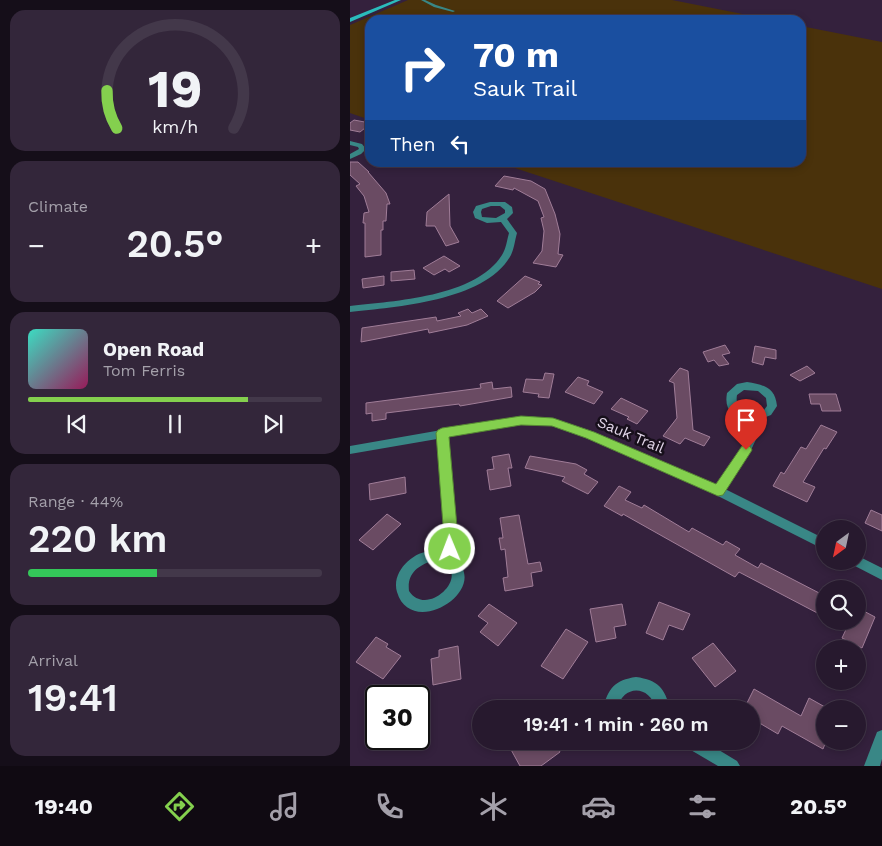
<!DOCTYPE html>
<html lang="en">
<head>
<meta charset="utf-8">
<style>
  :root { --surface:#27192e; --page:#33263a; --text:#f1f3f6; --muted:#a4a0aa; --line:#43384a; --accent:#84d04e }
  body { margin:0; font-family:"Work Sans",sans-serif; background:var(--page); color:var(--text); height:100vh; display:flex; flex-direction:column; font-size:19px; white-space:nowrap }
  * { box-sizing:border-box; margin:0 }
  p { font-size:16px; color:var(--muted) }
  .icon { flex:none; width:28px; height:28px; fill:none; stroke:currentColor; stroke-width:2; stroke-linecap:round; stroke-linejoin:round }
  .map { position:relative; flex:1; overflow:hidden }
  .details { display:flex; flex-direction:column; gap:10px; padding:10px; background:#150e19; width:350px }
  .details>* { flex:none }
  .banner { position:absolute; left:15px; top:15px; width:441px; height:152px; border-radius:15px; box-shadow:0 2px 8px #0003,0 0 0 1px var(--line); background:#1a4fa0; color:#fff; overflow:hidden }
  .needle { width:32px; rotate:213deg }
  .tools { position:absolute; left:466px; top:520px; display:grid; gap:10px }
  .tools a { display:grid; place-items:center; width:50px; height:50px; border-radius:50%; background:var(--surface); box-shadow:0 2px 8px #0003,0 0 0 1px var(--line); font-size:25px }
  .speed { position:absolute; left:15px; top:685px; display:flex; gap:10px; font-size:25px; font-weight:700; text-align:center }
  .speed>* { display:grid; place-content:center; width:65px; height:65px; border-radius:50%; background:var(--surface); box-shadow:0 2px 8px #0003,0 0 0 1px var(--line); line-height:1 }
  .speed .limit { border:2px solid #111; border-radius:8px; background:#fff; color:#111 }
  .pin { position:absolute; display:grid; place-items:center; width:42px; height:42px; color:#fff; margin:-51px -21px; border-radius:50% 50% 50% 0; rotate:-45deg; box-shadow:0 0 5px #0007 }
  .pin .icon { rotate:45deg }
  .me { position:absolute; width:55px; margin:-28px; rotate:359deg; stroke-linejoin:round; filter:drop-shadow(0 0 4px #0008) }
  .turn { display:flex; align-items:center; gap:18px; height:105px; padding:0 25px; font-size:22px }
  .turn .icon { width:65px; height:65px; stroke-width:2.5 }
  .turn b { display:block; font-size:35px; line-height:42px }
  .then { display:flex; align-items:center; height:48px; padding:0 25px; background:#0003; gap:10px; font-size:19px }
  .big { font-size:38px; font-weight:600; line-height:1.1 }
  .details .card { flex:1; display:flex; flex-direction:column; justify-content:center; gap:8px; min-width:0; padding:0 18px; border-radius:15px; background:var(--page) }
  .details .dial { align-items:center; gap:0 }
  .dial svg { height:130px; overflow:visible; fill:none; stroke:var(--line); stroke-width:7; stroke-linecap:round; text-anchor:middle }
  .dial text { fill:var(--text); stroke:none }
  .song { display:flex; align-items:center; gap:15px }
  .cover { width:60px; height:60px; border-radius:8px; background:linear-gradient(135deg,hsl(170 70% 55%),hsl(330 70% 35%)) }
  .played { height:5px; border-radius:2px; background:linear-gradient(90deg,var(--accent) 75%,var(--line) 75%) }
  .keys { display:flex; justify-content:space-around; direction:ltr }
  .heat { display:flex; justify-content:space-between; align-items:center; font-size:28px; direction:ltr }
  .charge { height:8px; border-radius:4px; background:linear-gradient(90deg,#34c759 44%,var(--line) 0) }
  .trip { position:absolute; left:122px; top:700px; width:288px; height:50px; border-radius:25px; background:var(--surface); box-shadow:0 2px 8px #0003,0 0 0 1px var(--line); font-weight:600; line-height:50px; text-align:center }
  .menu { display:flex; height:80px; justify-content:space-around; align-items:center; background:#100a12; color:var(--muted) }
  .menu .icon { width:35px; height:35px }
  .menu .on { color:var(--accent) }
  .menu b { font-size:22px; color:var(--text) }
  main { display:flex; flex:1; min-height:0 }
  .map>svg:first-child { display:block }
  .green { fill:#4a320b }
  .building { fill:#6a4b63; stroke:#a07d98 }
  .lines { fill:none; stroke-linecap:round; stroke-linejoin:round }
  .lane { fill:#398786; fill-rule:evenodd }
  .street { fill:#398786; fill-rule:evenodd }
  .secondary { fill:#2bbcbc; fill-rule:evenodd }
  .route { fill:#84d04e; stroke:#568733 }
  .labels { text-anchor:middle; stroke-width:5; stroke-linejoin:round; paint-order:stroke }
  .street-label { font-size:15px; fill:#e1d5e8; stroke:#170f1b }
</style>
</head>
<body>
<main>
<section class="details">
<div class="card dial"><svg viewBox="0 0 100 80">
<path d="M14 69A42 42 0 1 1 86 69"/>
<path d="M14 69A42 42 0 0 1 8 46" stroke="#84d04e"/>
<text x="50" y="56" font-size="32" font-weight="700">19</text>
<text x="50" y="72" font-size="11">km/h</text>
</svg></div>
<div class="card"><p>Climate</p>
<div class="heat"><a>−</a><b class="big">20.5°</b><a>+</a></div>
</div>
<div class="card">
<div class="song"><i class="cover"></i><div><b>Open Road</b><p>Tom Ferris</p></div></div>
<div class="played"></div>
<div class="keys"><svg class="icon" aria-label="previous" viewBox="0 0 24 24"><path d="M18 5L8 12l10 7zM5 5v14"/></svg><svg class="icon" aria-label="pause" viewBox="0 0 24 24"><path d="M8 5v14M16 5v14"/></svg><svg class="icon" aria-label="next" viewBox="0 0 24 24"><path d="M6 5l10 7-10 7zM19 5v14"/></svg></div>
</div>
<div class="card"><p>Range · 44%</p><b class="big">220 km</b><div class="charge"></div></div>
<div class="card"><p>Arrival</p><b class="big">19:41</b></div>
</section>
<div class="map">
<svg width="532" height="766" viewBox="0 0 532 766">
  <rect width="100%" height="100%" fill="#34213d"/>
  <g class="green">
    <polygon points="58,0 322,0 423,20 20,20 20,120 0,113 0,25"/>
    <polygon points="451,26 532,42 532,289 150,163 451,162"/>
  </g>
  <g class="building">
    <polygon points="4,120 20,123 20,124 10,132 0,130 0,123"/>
    <polygon points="0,162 8,162 19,172 18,172 36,193 40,204 37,204 36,221 33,221 33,230 31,230 31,255 15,257 15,223 13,223 14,213 19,212 14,196 6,186 10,184 0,175"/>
    <polygon points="154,176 181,181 195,189 205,214 210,234 208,254 213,255 206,267 183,263 192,251 194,231 191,218 194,217 188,201 164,188 163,190 145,186"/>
    <polygon points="99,194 100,226 109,242 96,246 85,226 76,226 77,212"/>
    <polygon points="94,256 110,266 99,272 95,269 84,275 73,268"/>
    <polygon points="64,270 65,279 41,281 41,272"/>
    <polygon points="34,276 34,285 13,288 12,279"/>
    <polygon points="175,276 190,282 188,284 192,285 185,292 158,308 147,301"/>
    <polygon points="118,309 122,313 131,309 138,316 117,325 79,333 78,329 11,342 12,328 86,317 87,321 111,316 108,313"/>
    <polygon points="375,345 380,353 372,355 379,364 369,366 364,360 358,362 353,352"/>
    <polygon points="405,346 426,350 426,359 415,357 413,365 402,362"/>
    <polygon points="457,366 465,373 450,381 440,375"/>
    <polygon points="330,368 338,371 343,430 360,437 354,446 335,438 330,444 313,436 327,418 324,383 319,381"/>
    <polygon points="195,373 204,374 199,398 188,397 189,394 173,392 176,379 193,380"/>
    <polygon points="228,377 239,381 237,385 253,392 244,404 215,392"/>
    <polygon points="142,382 143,389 161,387 162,397 110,406 109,404 36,413 36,419 22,421 22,413 16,414 16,403 131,388 130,384"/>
    <polygon points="459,394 486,394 491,411 472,411 470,404 461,404"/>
    <polygon points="271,398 298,411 287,424 277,419 279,417 261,409"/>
    <polygon points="471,425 487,432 476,449 474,448 453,482 465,487 457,502 423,486 431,472 434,474 451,447 456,449"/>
    <polygon points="159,454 162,468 158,468 161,486 140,490 137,470 144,469 142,457"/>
    <polygon points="180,456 226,464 237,470 234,474 248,482 238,494 212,481 215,477 175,468"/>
    <polygon points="55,477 56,493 20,500 19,484"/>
    <polygon points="269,486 281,492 275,500 292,508 294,505 339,532 342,528 373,545 376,541 390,549 385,555 408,568 411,563 475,596 475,617 389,572 385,577 273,514 272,516 254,506"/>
    <polygon points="521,510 532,515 532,531 515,523"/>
    <polygon points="37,514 51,524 23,550 9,540"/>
    <polygon points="169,515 178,564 190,562 192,571 181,573 183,586 155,591 153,578 158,577 155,549 151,550 149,538 153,538 150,518"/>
    <polygon points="309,602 340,614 333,630 319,625 313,640 296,633"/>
    <polygon points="139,604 167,623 148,646 130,632 138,623 128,616"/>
    <polygon points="272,604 276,625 264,627 266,638 246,642 240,609"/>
    <polygon points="508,608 525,617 512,648 492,638 500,621 508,621"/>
    <polygon points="216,629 238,642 213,679 191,666"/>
    <polygon points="26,637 38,644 36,647 51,656 33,679 6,662"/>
    <polygon points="363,643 386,671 365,687 342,658"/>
    <polygon points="108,646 111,679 83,685 81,659 89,657 89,650"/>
    <polygon points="404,689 451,716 459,698 475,707 475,744 473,749 432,726 428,734 401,718 401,709 394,709"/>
    <polygon points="166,741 204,741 210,752 191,766 170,766 159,746"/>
  </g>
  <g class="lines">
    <polygon class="lane" points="71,0 75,0 86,5 105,11 103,12 84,7"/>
    <g class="street">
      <polygon points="0,141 12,144 16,149 11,154 0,159 0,154 9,149 8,147 0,145"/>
      <path d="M140,202h15l7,5 1,6 -6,6 10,14c-2,7 -3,16 -6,22 -25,46 -115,52 -161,57v-6c44,-5 126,-9 152,-51 4,-6 5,-15 7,-22l-8,-11 -14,1 -12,-5 -2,-6 3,-6zM141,206h9l5,4v3l-9,5 -14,-1 -1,-5 1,-3z"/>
      <path d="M397,382c17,3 28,5 30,24l-6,9 -13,5v15l-7,15 -26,39 100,50v11l-111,-56 -128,-56 -34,-12 -31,-2 -73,13 9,101 -2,21c37,31 -44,81 -58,33 -6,-20 16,-41 35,-41 4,0 8,1 11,2l2,-15 -8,-99 -87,15v-8l171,-30 32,2 41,14 122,53 26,-37 6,-13v-15c-16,-4 -24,-10 -21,-27l10,-9zM394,390l14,1 8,7 1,8 -3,4c-14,6 -30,2 -27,-15zM82,561c4,1 9,2 12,3 25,13 -17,54 -35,27 -2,-17 8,-25 23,-30z"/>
      <polygon points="508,556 532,568 532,580 503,565 501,561 508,561"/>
      <path d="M286,677c22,3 29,11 34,32h-14c-6,-24 -33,-25 -39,0h-14c5,-21 12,-29 33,-32z"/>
      <polygon points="532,730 532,759 530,766 514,766 527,732"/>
      <polygon points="332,741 354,741 387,761 390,766 368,766 334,746"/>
    </g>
    <polygon class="secondary" points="45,0 51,0 0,22 0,18"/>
  </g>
  <polygon class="route" points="171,416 203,418 244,432 366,484 392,446 400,446 402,450 373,495 368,496 236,438 202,426 171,425 99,437 108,538 105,553 100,555 95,553 93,549 94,538 86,433 88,430 92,428"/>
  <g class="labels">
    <g class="street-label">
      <text transform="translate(281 435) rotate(23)" y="5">Sauk Trail</text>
    </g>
  </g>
</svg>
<div class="tools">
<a><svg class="needle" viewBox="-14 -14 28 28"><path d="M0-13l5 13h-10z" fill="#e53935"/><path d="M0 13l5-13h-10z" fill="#a4a0aa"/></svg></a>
<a><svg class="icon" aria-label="search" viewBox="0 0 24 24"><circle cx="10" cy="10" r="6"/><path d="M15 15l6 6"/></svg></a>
<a>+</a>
<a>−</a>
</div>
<div class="speed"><div class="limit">30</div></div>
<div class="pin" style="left:396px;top:450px;background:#d93025"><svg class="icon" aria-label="arrive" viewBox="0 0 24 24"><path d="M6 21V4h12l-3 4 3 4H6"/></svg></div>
<svg class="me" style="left:100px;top:549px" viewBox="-20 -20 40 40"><circle r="17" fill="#84d04e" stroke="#fff" stroke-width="3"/><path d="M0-11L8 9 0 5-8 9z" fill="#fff"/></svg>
<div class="trip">19:41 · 1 min · 260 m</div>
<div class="banner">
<div class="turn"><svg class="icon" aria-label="right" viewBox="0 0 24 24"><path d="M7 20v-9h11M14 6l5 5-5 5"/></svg><div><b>70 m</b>Sauk Trail</div></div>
<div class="then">Then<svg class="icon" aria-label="left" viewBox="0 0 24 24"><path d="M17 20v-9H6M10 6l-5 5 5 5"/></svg></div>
</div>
</div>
</main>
<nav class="menu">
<b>19:40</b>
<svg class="icon on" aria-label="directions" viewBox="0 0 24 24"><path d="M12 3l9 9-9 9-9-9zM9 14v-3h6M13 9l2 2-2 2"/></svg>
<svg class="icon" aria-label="music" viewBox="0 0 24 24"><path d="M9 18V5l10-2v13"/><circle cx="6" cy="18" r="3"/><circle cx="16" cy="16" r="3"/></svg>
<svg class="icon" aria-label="phone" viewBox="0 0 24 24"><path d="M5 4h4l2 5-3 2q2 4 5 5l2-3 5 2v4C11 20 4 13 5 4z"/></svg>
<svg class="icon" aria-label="climate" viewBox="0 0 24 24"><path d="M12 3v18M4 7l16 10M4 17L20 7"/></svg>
<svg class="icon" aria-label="car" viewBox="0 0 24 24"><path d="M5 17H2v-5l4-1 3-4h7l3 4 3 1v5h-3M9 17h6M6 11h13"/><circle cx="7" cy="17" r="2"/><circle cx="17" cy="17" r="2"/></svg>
<svg class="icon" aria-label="filters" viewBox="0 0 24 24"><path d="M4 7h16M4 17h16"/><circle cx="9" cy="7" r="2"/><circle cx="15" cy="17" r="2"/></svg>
<b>20.5°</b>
</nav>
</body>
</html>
